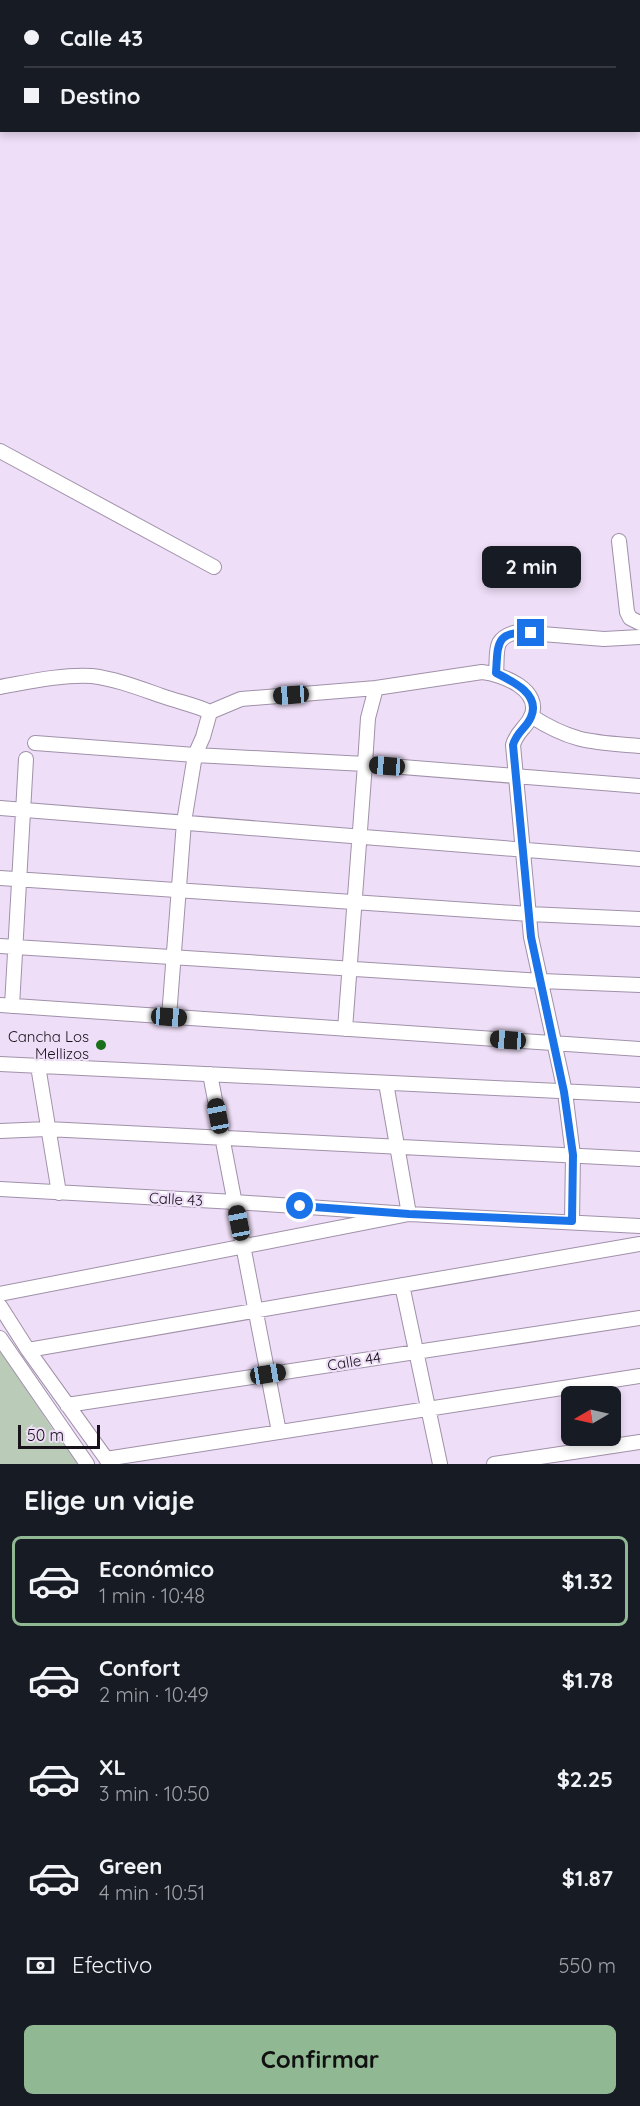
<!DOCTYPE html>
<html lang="es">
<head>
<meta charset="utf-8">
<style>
	body { margin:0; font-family:Quicksand,sans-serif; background:#20242c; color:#f1f3f6; height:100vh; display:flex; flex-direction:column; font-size:22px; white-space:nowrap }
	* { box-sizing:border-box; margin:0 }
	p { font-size:20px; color:#9ea1a6 }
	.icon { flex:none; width:33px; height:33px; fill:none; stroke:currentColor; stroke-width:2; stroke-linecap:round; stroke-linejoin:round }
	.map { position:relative; height:1464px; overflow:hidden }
	.sheet { display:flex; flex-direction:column; background:#171b24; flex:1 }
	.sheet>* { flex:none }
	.banner { position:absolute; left:0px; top:0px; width:640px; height:132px; box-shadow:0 3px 9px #0003; display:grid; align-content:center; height:132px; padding:0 24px; background:#171b24 }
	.needle { width:39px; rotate:261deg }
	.fabs { position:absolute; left:561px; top:1386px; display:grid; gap:12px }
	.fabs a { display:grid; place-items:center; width:60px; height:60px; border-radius:9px; background:#171b24; box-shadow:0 3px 9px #0003; font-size:30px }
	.scale { position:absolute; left:18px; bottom:15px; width:82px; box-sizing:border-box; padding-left:6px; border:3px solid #18121b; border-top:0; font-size:16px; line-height:21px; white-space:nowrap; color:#18121b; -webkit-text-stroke:4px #eedef7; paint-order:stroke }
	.end { position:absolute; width:27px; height:27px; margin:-14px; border:8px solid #1a73e8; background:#fff; box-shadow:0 0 0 3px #fff }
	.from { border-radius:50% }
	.bubble { position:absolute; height:42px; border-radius:9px; background:#171b24; box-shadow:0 3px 9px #0003; font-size:20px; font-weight:700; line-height:42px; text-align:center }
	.car { position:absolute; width:18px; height:36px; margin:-18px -9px; border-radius:8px; box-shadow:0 0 4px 2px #0007; background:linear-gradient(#222 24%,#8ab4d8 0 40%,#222 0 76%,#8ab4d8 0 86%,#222 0) }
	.banner b { display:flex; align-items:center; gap:21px; height:57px; font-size:22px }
	.banner b+b { border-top:2px solid #363941 }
	.banner i { width:15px; height:15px; background:#f1f3f6 }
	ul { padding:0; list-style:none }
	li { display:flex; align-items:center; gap:18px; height:90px; margin:0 12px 9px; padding:0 12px; border:3px solid transparent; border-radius:9px }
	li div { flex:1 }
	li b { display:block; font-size:22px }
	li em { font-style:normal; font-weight:700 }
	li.active { border-color:#90b893 }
	li>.icon { width:54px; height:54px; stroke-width:1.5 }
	h2 { padding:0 24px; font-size:27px; line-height:72px }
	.pay { display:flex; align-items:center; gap:15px; height:66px; padding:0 24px; font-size:22px }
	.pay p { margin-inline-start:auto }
	.button { display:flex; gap:12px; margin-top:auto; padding:12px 24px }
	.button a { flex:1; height:69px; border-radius:9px; background:#90b893; color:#111; font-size:24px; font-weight:700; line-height:69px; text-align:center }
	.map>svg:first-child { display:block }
	.green { fill:#bacbb8 }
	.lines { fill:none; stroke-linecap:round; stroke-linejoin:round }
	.minor-casing { stroke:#a091a9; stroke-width:16 }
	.minor { stroke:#fff; stroke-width:14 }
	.route { stroke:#1a73e8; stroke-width:8 }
	.poi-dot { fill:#1a701a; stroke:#eedef7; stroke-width:2 }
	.labels { text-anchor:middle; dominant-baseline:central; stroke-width:4.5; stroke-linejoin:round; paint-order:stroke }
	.poi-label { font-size:15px; fill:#18121b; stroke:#eedef7; text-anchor:end }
	.street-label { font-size:15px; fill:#18121b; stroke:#eedef7 }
</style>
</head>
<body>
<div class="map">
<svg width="640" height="1464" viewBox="0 0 640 1464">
	<rect width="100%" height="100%" fill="#eedef7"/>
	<!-- green -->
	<path class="green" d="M0,1350L58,1437L79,1464H0Z"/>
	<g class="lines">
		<defs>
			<path id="minor" d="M0,451L214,567
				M619,541L627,612L630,618L640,623
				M496,673C498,651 492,638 517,632L604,639L640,637
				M0,687C28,682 63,674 92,676C116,679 139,688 162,696C179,702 195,705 210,712L241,699L376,688L482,672C502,674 543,690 531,717C525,729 517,731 513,745L531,937L565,1092L573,1155L572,1221
				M531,716C573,743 593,742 640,746
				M35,743L195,755L365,764L640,786
				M0,808L640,859
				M0,878L529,914L640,919
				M0,946L541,981L640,985
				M0,1005L640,1049
				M12,1006L26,759
				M169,1017L184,822L195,755L203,737L210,712
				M345,1029L365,764L368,718L376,688
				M0,1064L640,1095
				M38,1066L59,1193
				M210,1074L279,1432
				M0,1131L47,1129L640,1159
				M0,1189L235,1202L409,1214L640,1226
				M402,1285L440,1464
				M0,1294L409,1214L386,1083
				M0,1306L28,1350L110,1464
				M0,1338L87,1464
				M28,1350L640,1244
				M67,1405L640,1318
				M106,1459L640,1376
				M494,1464L640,1442"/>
		</defs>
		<!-- minor casing -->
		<use href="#minor" class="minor-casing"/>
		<!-- minor -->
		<use href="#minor" class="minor"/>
	</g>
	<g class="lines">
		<!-- route -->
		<path class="route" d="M300,1206L409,1214L572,1221L573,1155L564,1092L531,937L513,745C517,731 526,729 531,717C541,694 512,681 496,673C498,644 495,630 531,633"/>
	</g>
	<!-- markers -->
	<circle class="poi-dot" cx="101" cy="1045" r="6"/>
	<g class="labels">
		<!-- poi labels -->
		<g class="poi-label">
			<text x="89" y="1036">Cancha Los<tspan x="89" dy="17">Mellizos</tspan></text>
		</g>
		<!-- street labels -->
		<g class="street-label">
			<text transform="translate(176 1199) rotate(3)">Calle 43</text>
			<text transform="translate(354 1361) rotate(-9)">Calle 44</text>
		</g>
	</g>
</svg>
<div class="fabs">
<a><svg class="needle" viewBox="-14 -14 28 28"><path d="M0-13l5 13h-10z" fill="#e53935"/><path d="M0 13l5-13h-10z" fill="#9ea1a6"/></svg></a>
</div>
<div class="scale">50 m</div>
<i class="end from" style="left:300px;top:1206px"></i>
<i class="end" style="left:531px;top:633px"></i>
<div class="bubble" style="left:482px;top:546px;width:99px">2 min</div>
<i class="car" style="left:291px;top:695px;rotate:266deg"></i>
<i class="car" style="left:387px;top:766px;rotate:274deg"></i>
<i class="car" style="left:169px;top:1017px;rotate:94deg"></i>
<i class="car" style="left:508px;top:1040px;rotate:274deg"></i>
<i class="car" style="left:218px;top:1116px;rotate:349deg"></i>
<i class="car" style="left:239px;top:1223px;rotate:349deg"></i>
<i class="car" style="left:268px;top:1374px;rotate:81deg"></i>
<div class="banner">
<b><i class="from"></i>Calle 43</b>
<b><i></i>Destino</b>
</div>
</div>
<section class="sheet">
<h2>Elige un viaje</h2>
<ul>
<li class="active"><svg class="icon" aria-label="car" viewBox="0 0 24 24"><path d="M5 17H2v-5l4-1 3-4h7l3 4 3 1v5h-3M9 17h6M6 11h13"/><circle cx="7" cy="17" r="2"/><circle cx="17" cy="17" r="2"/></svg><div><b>Económico</b><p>1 min · 10:48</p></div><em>$1.32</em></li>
<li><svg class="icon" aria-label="car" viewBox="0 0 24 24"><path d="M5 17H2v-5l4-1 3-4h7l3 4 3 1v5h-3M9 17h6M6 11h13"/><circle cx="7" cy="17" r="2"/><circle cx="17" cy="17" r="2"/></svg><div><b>Confort</b><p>2 min · 10:49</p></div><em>$1.78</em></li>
<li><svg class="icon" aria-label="car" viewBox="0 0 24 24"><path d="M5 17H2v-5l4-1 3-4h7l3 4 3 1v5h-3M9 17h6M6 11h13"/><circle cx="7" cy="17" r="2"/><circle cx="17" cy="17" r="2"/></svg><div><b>XL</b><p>3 min · 10:50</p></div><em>$2.25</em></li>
<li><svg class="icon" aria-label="car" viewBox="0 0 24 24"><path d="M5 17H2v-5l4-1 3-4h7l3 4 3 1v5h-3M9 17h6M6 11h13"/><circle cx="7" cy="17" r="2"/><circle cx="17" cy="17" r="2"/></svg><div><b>Green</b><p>4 min · 10:51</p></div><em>$1.87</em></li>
</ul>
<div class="pay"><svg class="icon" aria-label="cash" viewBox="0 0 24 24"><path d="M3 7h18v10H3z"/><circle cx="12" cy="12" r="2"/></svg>Efectivo<p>550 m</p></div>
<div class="button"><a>Confirmar</a></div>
</section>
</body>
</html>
